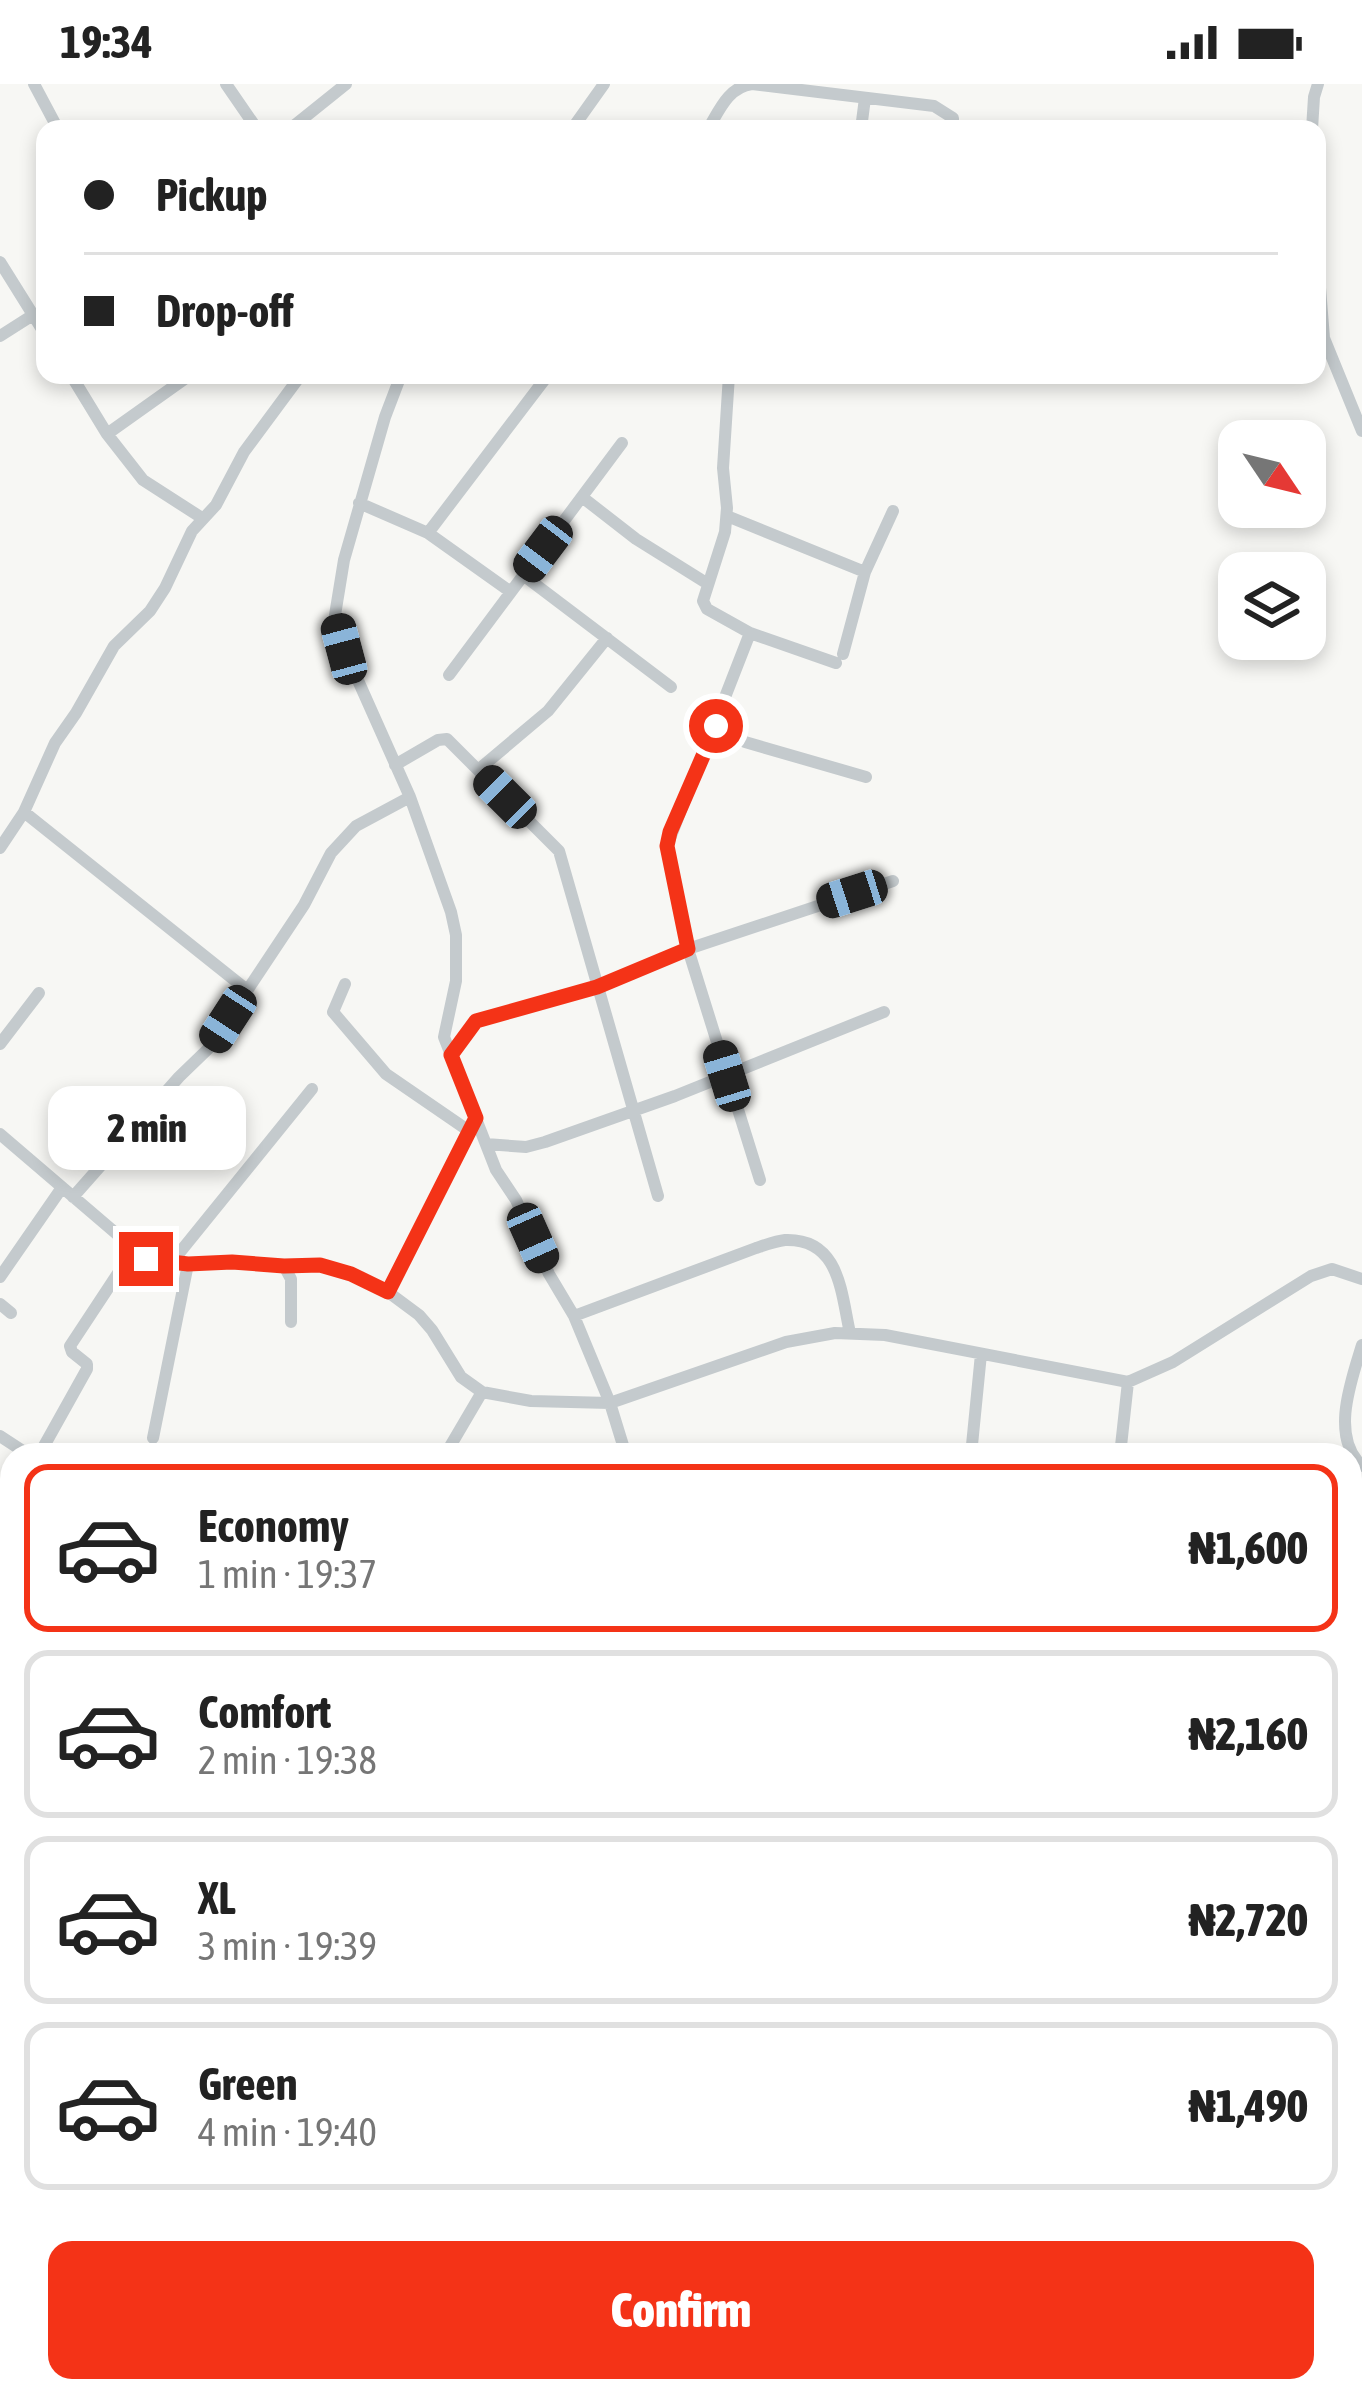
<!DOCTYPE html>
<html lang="en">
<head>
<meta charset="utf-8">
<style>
	body { margin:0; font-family:"Asap Condensed",sans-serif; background:#f6f6f6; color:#222; height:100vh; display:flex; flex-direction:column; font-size:45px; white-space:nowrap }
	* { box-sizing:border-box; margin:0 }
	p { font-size:39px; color:#767676 }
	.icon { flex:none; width:66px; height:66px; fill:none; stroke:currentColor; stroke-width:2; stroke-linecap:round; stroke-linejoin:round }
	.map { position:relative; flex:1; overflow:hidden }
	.drawer { position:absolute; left:0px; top:1359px; width:1362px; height:960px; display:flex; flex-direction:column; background:#fff; border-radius:36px 36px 0 0; box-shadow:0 6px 18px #0003 }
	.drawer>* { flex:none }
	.hud { position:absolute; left:36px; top:36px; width:1290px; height:264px; border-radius:24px; box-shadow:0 6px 18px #0003; display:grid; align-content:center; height:264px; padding:0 48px; background:#fff }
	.needle { width:78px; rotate:125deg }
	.controls { position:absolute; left:1218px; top:336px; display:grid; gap:24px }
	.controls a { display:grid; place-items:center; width:108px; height:108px; border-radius:24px; background:#fff; box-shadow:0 6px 18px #0003; font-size:60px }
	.end { position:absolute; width:54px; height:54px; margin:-27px; border:15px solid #f43317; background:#fff; box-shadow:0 0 0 6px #fff }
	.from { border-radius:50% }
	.bubble { position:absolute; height:84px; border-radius:24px; background:#fff; box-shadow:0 6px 18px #0003; font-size:39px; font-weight:800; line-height:84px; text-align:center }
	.car { position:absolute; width:36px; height:72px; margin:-36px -18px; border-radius:15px; box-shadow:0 0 9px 3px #0007; background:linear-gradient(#222 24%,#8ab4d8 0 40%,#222 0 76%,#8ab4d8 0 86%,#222 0) }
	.hud b { display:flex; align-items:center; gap:42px; height:114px; font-size:45px }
	.hud b+b { border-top:3px solid #e0e0e0 }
	.hud i { width:30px; height:30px; background:#222 }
	ul { padding:21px 0 0; list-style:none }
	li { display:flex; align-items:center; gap:36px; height:168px; margin:0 24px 18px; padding:0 24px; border:6px solid #e0e0e0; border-radius:24px }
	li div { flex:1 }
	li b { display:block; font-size:45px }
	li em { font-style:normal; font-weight:800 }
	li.selected { border-color:#f43317 }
	li>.icon { width:108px; height:108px; stroke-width:1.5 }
	.button { display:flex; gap:24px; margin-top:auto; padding:24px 48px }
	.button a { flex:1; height:138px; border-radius:24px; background:#f43317; color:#fff; font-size:48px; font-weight:800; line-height:138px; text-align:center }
	.status { display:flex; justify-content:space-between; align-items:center; height:84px; padding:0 60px; background:#fff; direction:ltr }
	.status svg { height:33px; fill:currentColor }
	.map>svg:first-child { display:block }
	.green { fill:#d9e0d4 }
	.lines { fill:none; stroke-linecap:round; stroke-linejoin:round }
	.minor { stroke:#c4cacd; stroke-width:12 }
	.route { stroke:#f43317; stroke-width:15 }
</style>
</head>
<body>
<div class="status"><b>19:34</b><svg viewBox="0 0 49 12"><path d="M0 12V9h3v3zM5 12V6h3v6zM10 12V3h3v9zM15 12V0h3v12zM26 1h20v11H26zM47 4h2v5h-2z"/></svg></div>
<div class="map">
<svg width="1362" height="2319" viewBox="0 0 1362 2319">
	<rect width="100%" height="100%" fill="#f7f7f4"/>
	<!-- green -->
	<path class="green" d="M1362,1824V2025L1350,1999V1828Z
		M1362,2167V2319H1009L1005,2307H1350V2172Z"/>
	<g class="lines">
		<!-- minor -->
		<path class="minor" d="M34,0L58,45
			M226,0L257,45
			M290,45L346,0
			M572,45L604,0
			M708,45C719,27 728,3 752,0L934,22L953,34V45
			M861,45L865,14
			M1312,45L1314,13L1318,0
			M1317,166L1324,254L1362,347
			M0,178L45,250
			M0,252L33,231
			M71,291L107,350L143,396L202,434
			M401,291L385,333L344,476L335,531L344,565L410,713L451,828L456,851V897L444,953L496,1086L516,1116L549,1190L574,1232L610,1319L626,1371
			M729,291L723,384L727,424L725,448L703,517L707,525L750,549L667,762L688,865L760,1096
			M107,350L190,291
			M582,413L636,455L708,500
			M359,419L428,449L511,508
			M727,432L865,488
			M428,449L548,291
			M523,491L671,603
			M750,549L836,579
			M843,570L865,488L893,427
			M449,591L622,359
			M715,642L745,658L866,693
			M395,681L438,656L447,655L559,767L658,1112
			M478,686L548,627L607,554
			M24,728L247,906
			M0,764L24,728L55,659L76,629L114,562L150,527L165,504L192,447L216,421L244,368L301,291
			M345,900L333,928L386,990L469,1047
			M0,960L39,909
			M451,971L476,937L597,903L688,865L893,797
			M0,1050L146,1175L188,1180L232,1178L284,1182L320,1181L351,1190L388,1208L419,1231L432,1246L461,1293L482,1308L531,1317L610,1319L786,1258L835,1249L885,1251L1128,1298L1173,1278L1311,1192L1332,1185L1362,1195
			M486,1060L526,1063L545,1058L675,1012L884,928
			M73,1113L179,993L209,964L304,821L331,769L356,742L410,713
			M172,1178L312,1005
			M284,1182L291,1195V1238
			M0,1193L61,1105
			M388,1208L471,1043
			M0,1220L11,1229
			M574,1232L756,1164C765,1161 776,1157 785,1156C840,1154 841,1209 850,1249
			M1362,1261C1351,1297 1330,1353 1362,1382
			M0,1352L29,1371
			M153,1354L188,1180
			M39,1371L87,1285V1280L72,1268L70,1262L134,1165
			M445,1371L482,1308
			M971,1371L981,1270
			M1120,1371L1128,1298
			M0,1673L12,1678
			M0,1950L12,1952
			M0,2071L12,2044
			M0,2158L12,2160
			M0,2252L12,2253
			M395,2307L428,2319
			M643,2307L660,2319
			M6,2319L12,2273
			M109,2319L111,2307
			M726,2319L736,2307
			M921,2319L930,2307"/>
	</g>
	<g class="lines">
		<!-- route -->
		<path class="route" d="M146,1175L188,1180L232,1178L284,1182L320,1181L351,1190L388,1208L476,1034L451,971L476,937L597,903L688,865L667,762L670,748L716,642"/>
	</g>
</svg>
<div class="controls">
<a><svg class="needle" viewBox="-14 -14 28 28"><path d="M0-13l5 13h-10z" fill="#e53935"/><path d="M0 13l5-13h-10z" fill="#767676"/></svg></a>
<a><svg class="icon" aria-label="layers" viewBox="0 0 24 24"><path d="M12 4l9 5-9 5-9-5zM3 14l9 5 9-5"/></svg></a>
</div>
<i class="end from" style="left:716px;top:642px"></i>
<i class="end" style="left:146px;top:1175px"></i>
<div class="bubble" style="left:48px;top:1002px;width:198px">2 min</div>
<i class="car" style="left:543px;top:465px;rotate:217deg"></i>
<i class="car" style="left:344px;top:565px;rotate:345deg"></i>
<i class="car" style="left:505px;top:713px;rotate:315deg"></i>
<i class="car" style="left:852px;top:810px;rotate:252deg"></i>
<i class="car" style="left:228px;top:935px;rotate:213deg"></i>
<i class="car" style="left:727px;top:992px;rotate:343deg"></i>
<i class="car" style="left:533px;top:1154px;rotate:156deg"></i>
<div class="hud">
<b><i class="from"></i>Pickup</b>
<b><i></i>Drop-off</b>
</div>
<section class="drawer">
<ul>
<li class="selected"><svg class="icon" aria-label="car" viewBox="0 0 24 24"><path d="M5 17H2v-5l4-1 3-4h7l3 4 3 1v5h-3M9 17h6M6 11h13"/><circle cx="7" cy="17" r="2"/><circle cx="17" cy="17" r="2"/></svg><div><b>Economy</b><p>1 min · 19:37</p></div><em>₦1,600</em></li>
<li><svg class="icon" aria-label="car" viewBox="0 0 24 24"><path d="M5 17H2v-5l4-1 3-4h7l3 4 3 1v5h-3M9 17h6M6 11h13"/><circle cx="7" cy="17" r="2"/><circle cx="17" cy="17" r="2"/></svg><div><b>Comfort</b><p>2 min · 19:38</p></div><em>₦2,160</em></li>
<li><svg class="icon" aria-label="car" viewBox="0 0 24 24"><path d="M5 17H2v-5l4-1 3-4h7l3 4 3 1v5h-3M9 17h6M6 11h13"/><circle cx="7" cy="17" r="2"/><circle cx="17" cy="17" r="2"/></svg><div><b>XL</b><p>3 min · 19:39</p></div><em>₦2,720</em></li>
<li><svg class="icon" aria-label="car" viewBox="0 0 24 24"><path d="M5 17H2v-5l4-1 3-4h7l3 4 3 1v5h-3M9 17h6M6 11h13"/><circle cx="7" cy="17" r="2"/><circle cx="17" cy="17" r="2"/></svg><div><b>Green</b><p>4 min · 19:40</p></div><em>₦1,490</em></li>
</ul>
<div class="button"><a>Confirm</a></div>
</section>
</div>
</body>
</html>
